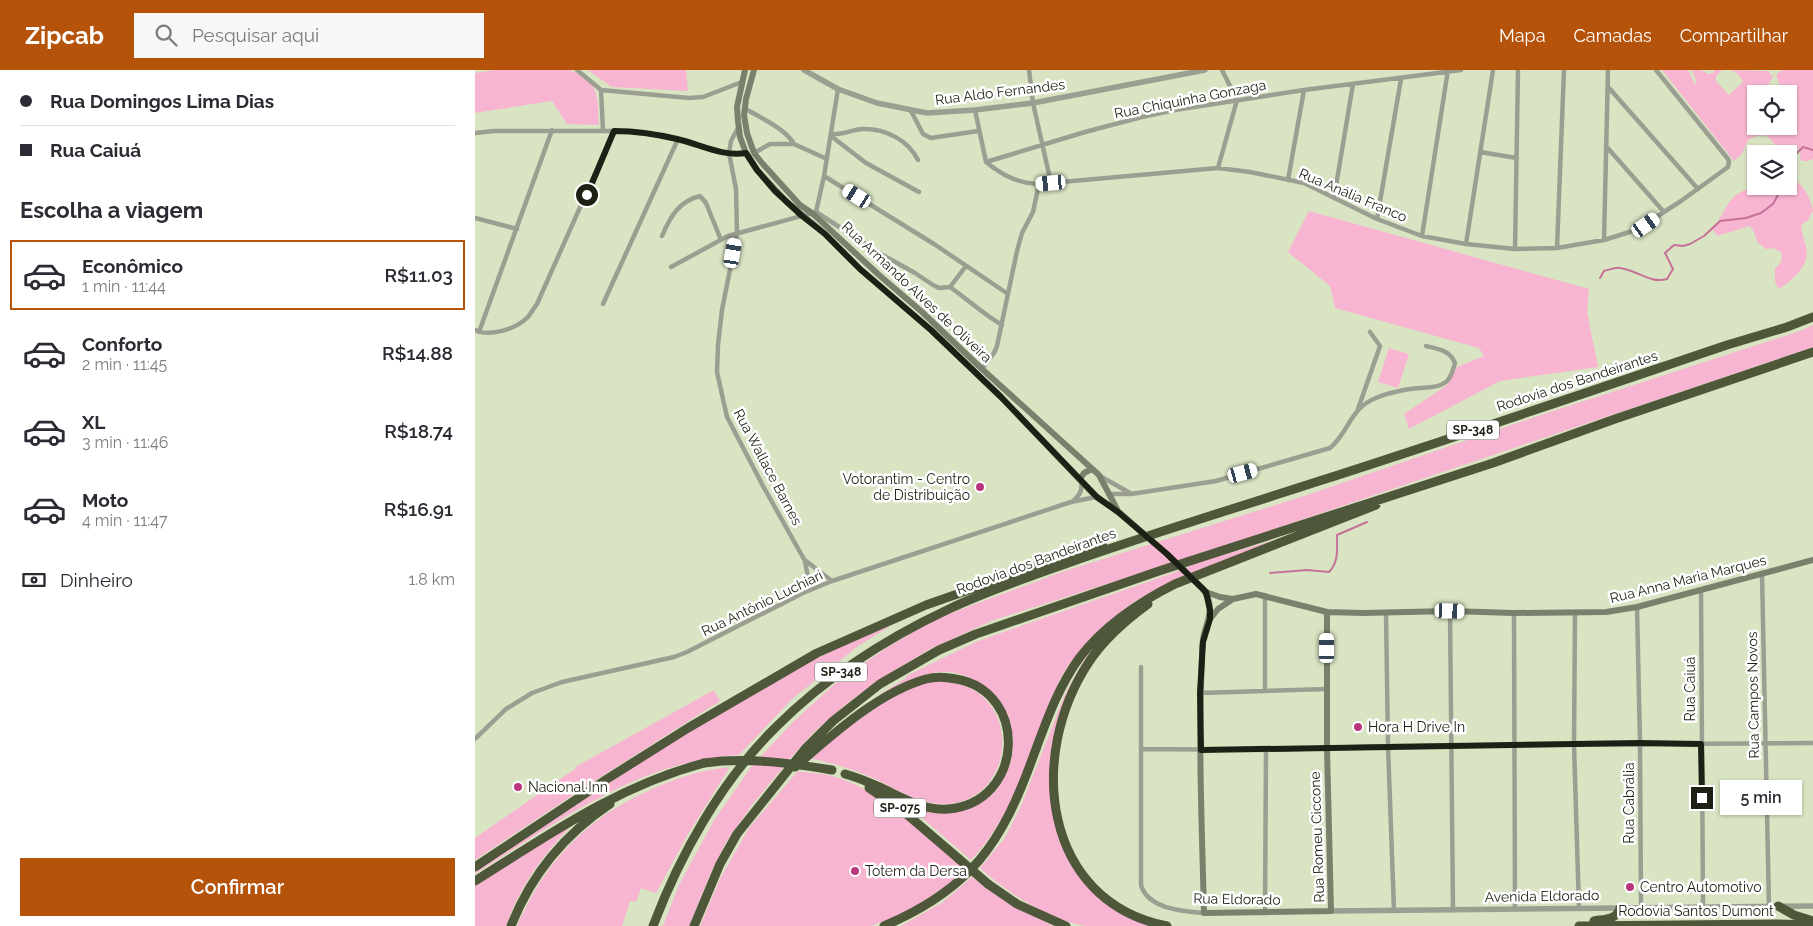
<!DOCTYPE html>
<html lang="pt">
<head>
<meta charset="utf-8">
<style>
	body { margin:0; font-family:Raleway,sans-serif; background:#f7f7f7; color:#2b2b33; height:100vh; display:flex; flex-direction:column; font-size:19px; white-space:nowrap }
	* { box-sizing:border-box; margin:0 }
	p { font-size:16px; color:#7c7c81 }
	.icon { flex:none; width:28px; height:28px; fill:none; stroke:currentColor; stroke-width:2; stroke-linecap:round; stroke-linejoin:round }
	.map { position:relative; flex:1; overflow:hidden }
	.details { display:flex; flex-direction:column; background:#fff; width:475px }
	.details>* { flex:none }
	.hud { display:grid; align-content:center; height:110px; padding:0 20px; background:#fff }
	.buttons { position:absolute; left:1272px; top:15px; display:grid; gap:10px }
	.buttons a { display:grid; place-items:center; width:50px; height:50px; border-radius:0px; background:#fff; box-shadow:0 1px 4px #0004; font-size:25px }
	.end { position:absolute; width:22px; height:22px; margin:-11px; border:6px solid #1d2115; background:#fff; box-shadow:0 0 0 2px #fff }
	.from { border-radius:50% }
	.bubble { position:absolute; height:35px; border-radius:0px; background:#fff; box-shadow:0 1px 4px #0004; font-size:16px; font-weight:600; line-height:35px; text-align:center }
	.car { position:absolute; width:15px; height:30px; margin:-15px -8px; border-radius:6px; box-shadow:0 0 4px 1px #0007; background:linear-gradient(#fff 24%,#345 0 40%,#fff 0 76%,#345 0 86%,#fff 0) }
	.hud b { display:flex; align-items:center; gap:18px; height:48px; font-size:19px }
	.hud b+b { border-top:1px solid #e1e1e2 }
	.hud i { width:12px; height:12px; background:#2b2b33 }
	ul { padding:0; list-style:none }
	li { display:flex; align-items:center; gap:15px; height:70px; margin:0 10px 8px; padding:0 10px; border:2px solid transparent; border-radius:0px }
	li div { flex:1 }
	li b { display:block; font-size:19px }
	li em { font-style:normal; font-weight:600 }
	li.active { border-color:#b45309 }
	li>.icon { width:45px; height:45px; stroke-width:1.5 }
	h2 { padding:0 20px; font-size:22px; line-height:60px }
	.pay { display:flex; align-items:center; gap:12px; height:55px; padding:0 20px; font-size:19px }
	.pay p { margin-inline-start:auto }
	.primary-button { display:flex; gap:10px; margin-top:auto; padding:10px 20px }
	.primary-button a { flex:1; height:58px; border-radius:0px; background:#b45309; color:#fff; font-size:20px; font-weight:600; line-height:58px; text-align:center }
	header { display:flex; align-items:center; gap:30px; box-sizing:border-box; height:70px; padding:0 25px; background:#b45309; color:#fff }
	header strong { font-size:24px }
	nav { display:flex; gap:28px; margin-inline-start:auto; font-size:18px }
	.search { width:350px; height:45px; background:#f7f7f7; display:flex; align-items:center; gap:12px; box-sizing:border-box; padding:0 18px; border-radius:0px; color:#7c7c81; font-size:19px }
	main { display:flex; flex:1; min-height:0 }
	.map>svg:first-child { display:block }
	.green { fill:#f8b5d1 }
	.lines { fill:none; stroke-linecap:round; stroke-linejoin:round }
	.stream { stroke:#c67198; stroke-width:2 }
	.minor { stroke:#9a9f91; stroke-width:4.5 }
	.tertiary { stroke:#9a9f91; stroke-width:5.5 }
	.secondary { stroke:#79806c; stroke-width:6 }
	.motorway { stroke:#4e573a; stroke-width:9 }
	.secondary-bridge { stroke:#79806c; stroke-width:6 }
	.motorway-bridge { stroke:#4e573a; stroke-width:9 }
	.route { stroke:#1d2115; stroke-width:6 }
	.poi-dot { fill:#b9357c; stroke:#fff; stroke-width:2 }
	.labels { text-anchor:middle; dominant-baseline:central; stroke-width:5; stroke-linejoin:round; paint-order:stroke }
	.shield { fill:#fff; stroke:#61645b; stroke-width:1 }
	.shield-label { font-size:12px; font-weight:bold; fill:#1d2115 }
	.street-label { font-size:14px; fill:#1d2115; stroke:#fff }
	.poi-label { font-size:14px; fill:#1d2115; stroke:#fff; text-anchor:start }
</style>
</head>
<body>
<header>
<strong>Zipcab</strong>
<div class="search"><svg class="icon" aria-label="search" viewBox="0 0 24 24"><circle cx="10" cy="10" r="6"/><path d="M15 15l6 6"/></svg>Pesquisar aqui</div>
<nav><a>Mapa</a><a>Camadas</a><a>Compartilhar</a></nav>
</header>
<main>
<section class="details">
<div class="hud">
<b><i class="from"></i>Rua Domingos Lima Dias</b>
<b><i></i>Rua Caiuá</b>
</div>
<h2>Escolha a viagem</h2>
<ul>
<li class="active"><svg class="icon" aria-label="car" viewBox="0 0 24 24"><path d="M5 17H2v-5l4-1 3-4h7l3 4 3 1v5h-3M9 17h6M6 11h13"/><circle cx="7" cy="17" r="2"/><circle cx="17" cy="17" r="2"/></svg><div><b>Econômico</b><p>1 min · 11:44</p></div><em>R$11.03</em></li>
<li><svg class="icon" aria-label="car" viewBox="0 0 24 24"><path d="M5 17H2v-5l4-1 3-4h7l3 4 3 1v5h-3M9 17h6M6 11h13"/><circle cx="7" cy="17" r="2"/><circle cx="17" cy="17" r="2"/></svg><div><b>Conforto</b><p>2 min · 11:45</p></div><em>R$14.88</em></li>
<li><svg class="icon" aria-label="car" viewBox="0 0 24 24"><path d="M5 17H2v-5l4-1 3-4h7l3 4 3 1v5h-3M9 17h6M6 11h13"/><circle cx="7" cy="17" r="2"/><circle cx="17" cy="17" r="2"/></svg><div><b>XL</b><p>3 min · 11:46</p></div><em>R$18.74</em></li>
<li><svg class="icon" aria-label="car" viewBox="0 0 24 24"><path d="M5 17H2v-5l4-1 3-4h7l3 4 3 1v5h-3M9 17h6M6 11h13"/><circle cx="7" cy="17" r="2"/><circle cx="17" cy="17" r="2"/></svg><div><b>Moto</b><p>4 min · 11:47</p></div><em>R$16.91</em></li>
</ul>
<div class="pay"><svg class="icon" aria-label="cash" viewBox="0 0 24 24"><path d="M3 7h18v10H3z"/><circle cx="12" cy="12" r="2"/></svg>Dinheiro<p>1.8 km</p></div>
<div class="primary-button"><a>Confirmar</a></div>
</section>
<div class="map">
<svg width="1338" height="856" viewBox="0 0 1338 856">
	<rect width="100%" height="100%" fill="#d9e4c3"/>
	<!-- green -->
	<path class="green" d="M20,0H95C126,14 122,25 124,55L92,54L77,31L0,43V3Z
		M113,0H211L213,21L137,17Z
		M1187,0H1213L1220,15L1221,10L1217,0H1226L1233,4L1238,3L1240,0H1247L1241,6V11L1254,25L1268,12L1264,5L1256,0L1293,1L1298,7L1294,13L1295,21L1299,24H1281V56H1314V32H1321C1315,22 1300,16 1302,4L1307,0H1338V89C1333,91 1329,93 1325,89L1326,77L1314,85L1306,84C1297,70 1292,59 1274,69L1266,85L1259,91Z
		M1314,108C1328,111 1336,129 1338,141L1333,150L1326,155C1327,165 1331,174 1332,183C1332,197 1315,213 1303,219L1300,211V199L1306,192L1307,183L1299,178L1291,179L1282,172L1279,162L1275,156L1242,166L1237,158C1248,148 1250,134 1261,125C1268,120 1274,120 1281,113V116H1290L1293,118L1297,116H1314Z
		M834,141L1114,219L1112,242L1123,297L1025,311L934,359L929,344L972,315L982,297L1009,286L1004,278L860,238L855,216L813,182Z
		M1338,255V277L725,484L516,551L455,579L408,607L371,634L337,664L319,684L277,735L250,774L237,800L214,856H188L204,815L238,752L276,697L318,652L363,611L413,577L442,560L471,545L587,502L829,426L1057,348L1325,261Z
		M914,278L934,284L923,318L903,312Z
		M803,469L674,523L657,533L643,544L615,569L594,594L585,609L538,728C526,750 514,771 496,790L431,734C451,744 471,747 493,739C549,720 554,637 501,611C492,606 482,602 472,602C448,601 426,614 405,626L404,625L431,608V606L503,571L698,503L715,496L717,494Z
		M420,553L383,576L317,629L264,685C165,690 81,753 0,804V802L21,787L208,665L308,606L354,582Z
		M625,570L587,642L579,749L589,780L596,795L616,820L640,839L655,847L679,856C658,856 635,856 613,856C576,852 532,822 505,798L530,768L547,734L590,624L609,590Z
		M460,611C552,610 545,734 468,734C440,734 418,716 393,706C375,698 355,693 335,688C371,660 415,620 460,611Z
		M239,620L245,631L110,717L0,790V768L100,699L102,696Z
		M255,697L213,764L181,823L166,818L161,832L155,831L147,856H42C70,793 108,751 171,722C198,709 225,700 255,697Z
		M323,701C334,703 346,703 357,706C405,719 455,766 490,800C461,825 432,845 395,856H225L245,809L274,758Z
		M95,757C66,788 45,816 31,856H0V815L82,763Z
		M497,807L527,829L578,856H426L468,832Z"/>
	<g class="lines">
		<!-- stream -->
		<path class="stream" d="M1314,107L1321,84L1328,77L1338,80
			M1125,208L1129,201C1134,200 1140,197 1145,198C1162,200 1175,214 1192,209L1198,199L1190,183L1199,175L1208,176L1215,174L1229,166L1245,151L1271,148L1286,143L1298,134L1308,116
			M795,503L832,500L854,502C864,492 862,478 862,465L892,452"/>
		<!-- minor -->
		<path class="minor" d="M102,0L126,20L128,61
			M554,0L558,33L576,113
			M1134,18L1223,119
			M126,20L214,28L228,27L267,12
			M269,38C284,47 311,59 319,74
			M500,40L511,92C528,106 543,113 564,114L743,98L775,102L829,113L902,149L947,166L991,174L1040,179L1082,178L1129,170L1161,160L1206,131L1253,97L1254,92L1253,89L1181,0
			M436,41L448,64L456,68L503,61
			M263,58L256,71L254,83L261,119L262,164L247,240L243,275L242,302L252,347L288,416L330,491L333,508L328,523
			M0,63L19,61H159L203,69L242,81L260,84L271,83
			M356,64C367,65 376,60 387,59C410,58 433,70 443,90
			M356,66L391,93L444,122
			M1131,76L1189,142
			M1005,82L1042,88
			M279,83L295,74H319L352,89
			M511,92L610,62L667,47L700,40L829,20L986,0
			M743,98L762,30L747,0
			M349,106L459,174L533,224
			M813,110L829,20
			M859,128L878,14
			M341,142L406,184L440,203L458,215L464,218L475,217C492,229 508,244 527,255
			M0,148L42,159
			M902,149L926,9
			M187,166C195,147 204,131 225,126L231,133L246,170
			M947,166L973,0
			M1129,170L1133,0
			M991,174L1018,0
			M1082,178L1089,0
			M1040,179L1043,0
			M196,197L253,166L341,142L349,106L363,19
			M475,217L491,196
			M128,234L203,69
			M0,260C16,267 41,259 53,247C56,243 59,238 62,234L139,61
			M4,262L77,60
			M507,299L519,283L522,276L542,181L547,163L558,142L564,114
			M883,339L905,276L895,262
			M625,406L655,423
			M634,424H656L741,411L855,378C874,362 875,338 901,328C912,323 924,321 935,319C946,317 964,319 972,311C977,306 978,299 980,293C975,280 963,279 951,276
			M597,432C604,426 608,421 606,411
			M331,491L357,511
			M1287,504L1294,837
			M1226,520L1228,837
			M1162,537L1165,673L1166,838
			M975,541L978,840
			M911,543L913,676L919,840
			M1039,543L1040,838
			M1100,543L1099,675L1104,838
			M666,597V815C673,839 707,841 729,843
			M790,621V525
			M725,623L852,619
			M0,669L31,639L57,623L87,612L199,587L212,582L328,523L357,511L596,432L621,427
			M666,679L791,680L913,676L1338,673
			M790,843L791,680"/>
		<!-- tertiary -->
		<path class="tertiary" d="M329,0L363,19L402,33L452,43L500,40L558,33L730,0
			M856,841L1338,836"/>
		<!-- secondary -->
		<path class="secondary" d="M270,0L262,37L263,51L265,67L271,83L282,100L311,131L350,164L385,199L456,260L526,327L621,427L645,443
			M279,0L271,29L269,45L272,63L279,83L287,93L325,135L337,143L404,205L447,242L507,299L624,405L643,441
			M605,409L609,403L617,399
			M727,518C740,534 734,547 729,564C727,572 727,579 727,587C723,672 727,758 729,843L856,841L852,679V542
			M731,522L745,527L758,529
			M735,549L743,539L758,529L781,524L852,542L888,543L975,541L1039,543L1131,542L1162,537L1338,490"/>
		<!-- motorway -->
		<path class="motorway" d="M673,534C651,550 629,569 614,592C552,685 567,831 692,856
			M320,697C357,665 404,622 451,609C462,606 471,607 481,609C555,622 549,733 473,739C447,741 425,726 402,716C391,711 381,707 370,704
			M394,718L428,741L484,789
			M0,797L132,709L213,658L342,583L451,535L608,480L628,476
			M0,811C75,764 141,717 229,693
			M513,814L542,834L591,856
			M1303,836L1319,845L1338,851
			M1119,851C1129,849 1142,850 1145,838
			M36,856C56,805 90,764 135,734
			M178,856C205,785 246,711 301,657C351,607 410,569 474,539C512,521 553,507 593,493C675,464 758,439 841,412C979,368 1116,321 1252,275L1312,257L1338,247
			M219,856L245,794L262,764L330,679L358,651L405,614L464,580L501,564L687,500L1018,393L1140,349L1338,282
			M409,856C496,819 527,773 558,687C571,652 583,617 605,587C630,555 664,532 700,514L901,435
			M1104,856L1301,854L1338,855"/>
		<!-- secondary-bridge -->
		<path class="secondary-bridge" d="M645,443L692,484L727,518"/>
		<!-- motorway-bridge -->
		<path class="motorway-bridge" d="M229,693C272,687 314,693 357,700
			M484,789L513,814"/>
	</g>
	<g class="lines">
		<!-- route -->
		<path class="route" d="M112,125L139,61C160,61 181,64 202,69C224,74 248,87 271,83L282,100L300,121L327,146L350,164L385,199L456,260L526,327L622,427L643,442L692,484L731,522L735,540V549L728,572L725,623L726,680L1165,673L1226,674L1227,728"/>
	</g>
	<!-- markers -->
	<g class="poi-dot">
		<circle cx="505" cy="417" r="5"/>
		<circle cx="883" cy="657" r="5"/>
		<circle cx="43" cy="717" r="5"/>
		<circle cx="380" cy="801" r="5"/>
		<circle cx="1155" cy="817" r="5"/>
	</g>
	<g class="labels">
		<!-- shield labels -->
		<g class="shield">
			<rect x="972" y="350.5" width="52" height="19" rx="4"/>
			<rect x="340" y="592.5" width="52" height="19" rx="4"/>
			<rect x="399" y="728.5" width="52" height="19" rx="4"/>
		</g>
		<g class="shield-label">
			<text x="998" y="360">SP-348</text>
			<text x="366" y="602">SP-348</text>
			<text x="425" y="738">SP-075</text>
		</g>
		<!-- street labels -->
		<g class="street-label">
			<text transform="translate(525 22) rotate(-7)">Rua Aldo Fernandes</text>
			<text transform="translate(715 29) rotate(-11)">Rua Chiquinha Gonzaga</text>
			<text transform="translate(878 125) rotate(23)">Rua Anália Franco</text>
			<text transform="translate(442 222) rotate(43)">Rua Armando Alves de Oliveira</text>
			<text transform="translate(1102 311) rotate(-18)">Rodovia dos Bandeirantes</text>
			<text transform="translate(293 397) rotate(62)">Rua Wallace Barnes</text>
			<text transform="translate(561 491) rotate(-20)">Rodovia dos Bandeirantes</text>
			<text transform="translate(1213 509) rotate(-14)">Rua Anna Maria Marques</text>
			<text transform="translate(287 533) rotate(-26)">Rua Antônio Luchiari</text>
			<text transform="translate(1215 619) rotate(-90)">Rua Caiuá</text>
			<text transform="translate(1278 625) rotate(-91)">Rua Campos Novos</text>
			<text transform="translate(1154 733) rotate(-90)">Rua Cabrália</text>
			<text transform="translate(842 767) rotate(-92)">Rua Romeu Ciccone</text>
			<text transform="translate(1067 826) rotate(-1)">Avenida Eldorado</text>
			<text transform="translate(762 829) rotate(1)">Rua Eldorado</text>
			<text x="1221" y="841">Rodovia Santos Dumont</text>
		</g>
		<!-- poi labels -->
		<g class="poi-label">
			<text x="495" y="409" text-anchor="end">Votorantim - Centro<tspan x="495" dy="16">de Distribuição</tspan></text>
			<text x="893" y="657">Hora H Drive In</text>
			<text x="53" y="717">Nacional Inn</text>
			<text x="390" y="801">Totem da Dersa</text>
			<text x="1165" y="817">Centro Automotivo</text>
		</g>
	</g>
</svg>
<div class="buttons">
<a><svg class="icon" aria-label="locate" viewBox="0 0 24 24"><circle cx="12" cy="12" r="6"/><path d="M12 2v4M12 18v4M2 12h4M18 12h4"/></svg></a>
<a><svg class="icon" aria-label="layers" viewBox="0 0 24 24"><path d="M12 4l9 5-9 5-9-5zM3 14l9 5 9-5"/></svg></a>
</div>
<i class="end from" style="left:112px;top:125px"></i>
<i class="end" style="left:1227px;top:728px"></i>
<div class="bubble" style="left:1245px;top:710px;width:82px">5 min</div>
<i class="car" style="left:576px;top:113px;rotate:265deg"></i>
<i class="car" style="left:382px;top:126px;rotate:302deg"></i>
<i class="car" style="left:1171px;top:155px;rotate:55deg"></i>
<i class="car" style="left:258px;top:183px;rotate:10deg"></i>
<i class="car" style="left:768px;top:403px;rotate:75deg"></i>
<i class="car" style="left:975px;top:541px;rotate:92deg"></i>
<i class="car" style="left:852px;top:578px;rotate:0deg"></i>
</div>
</main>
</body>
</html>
